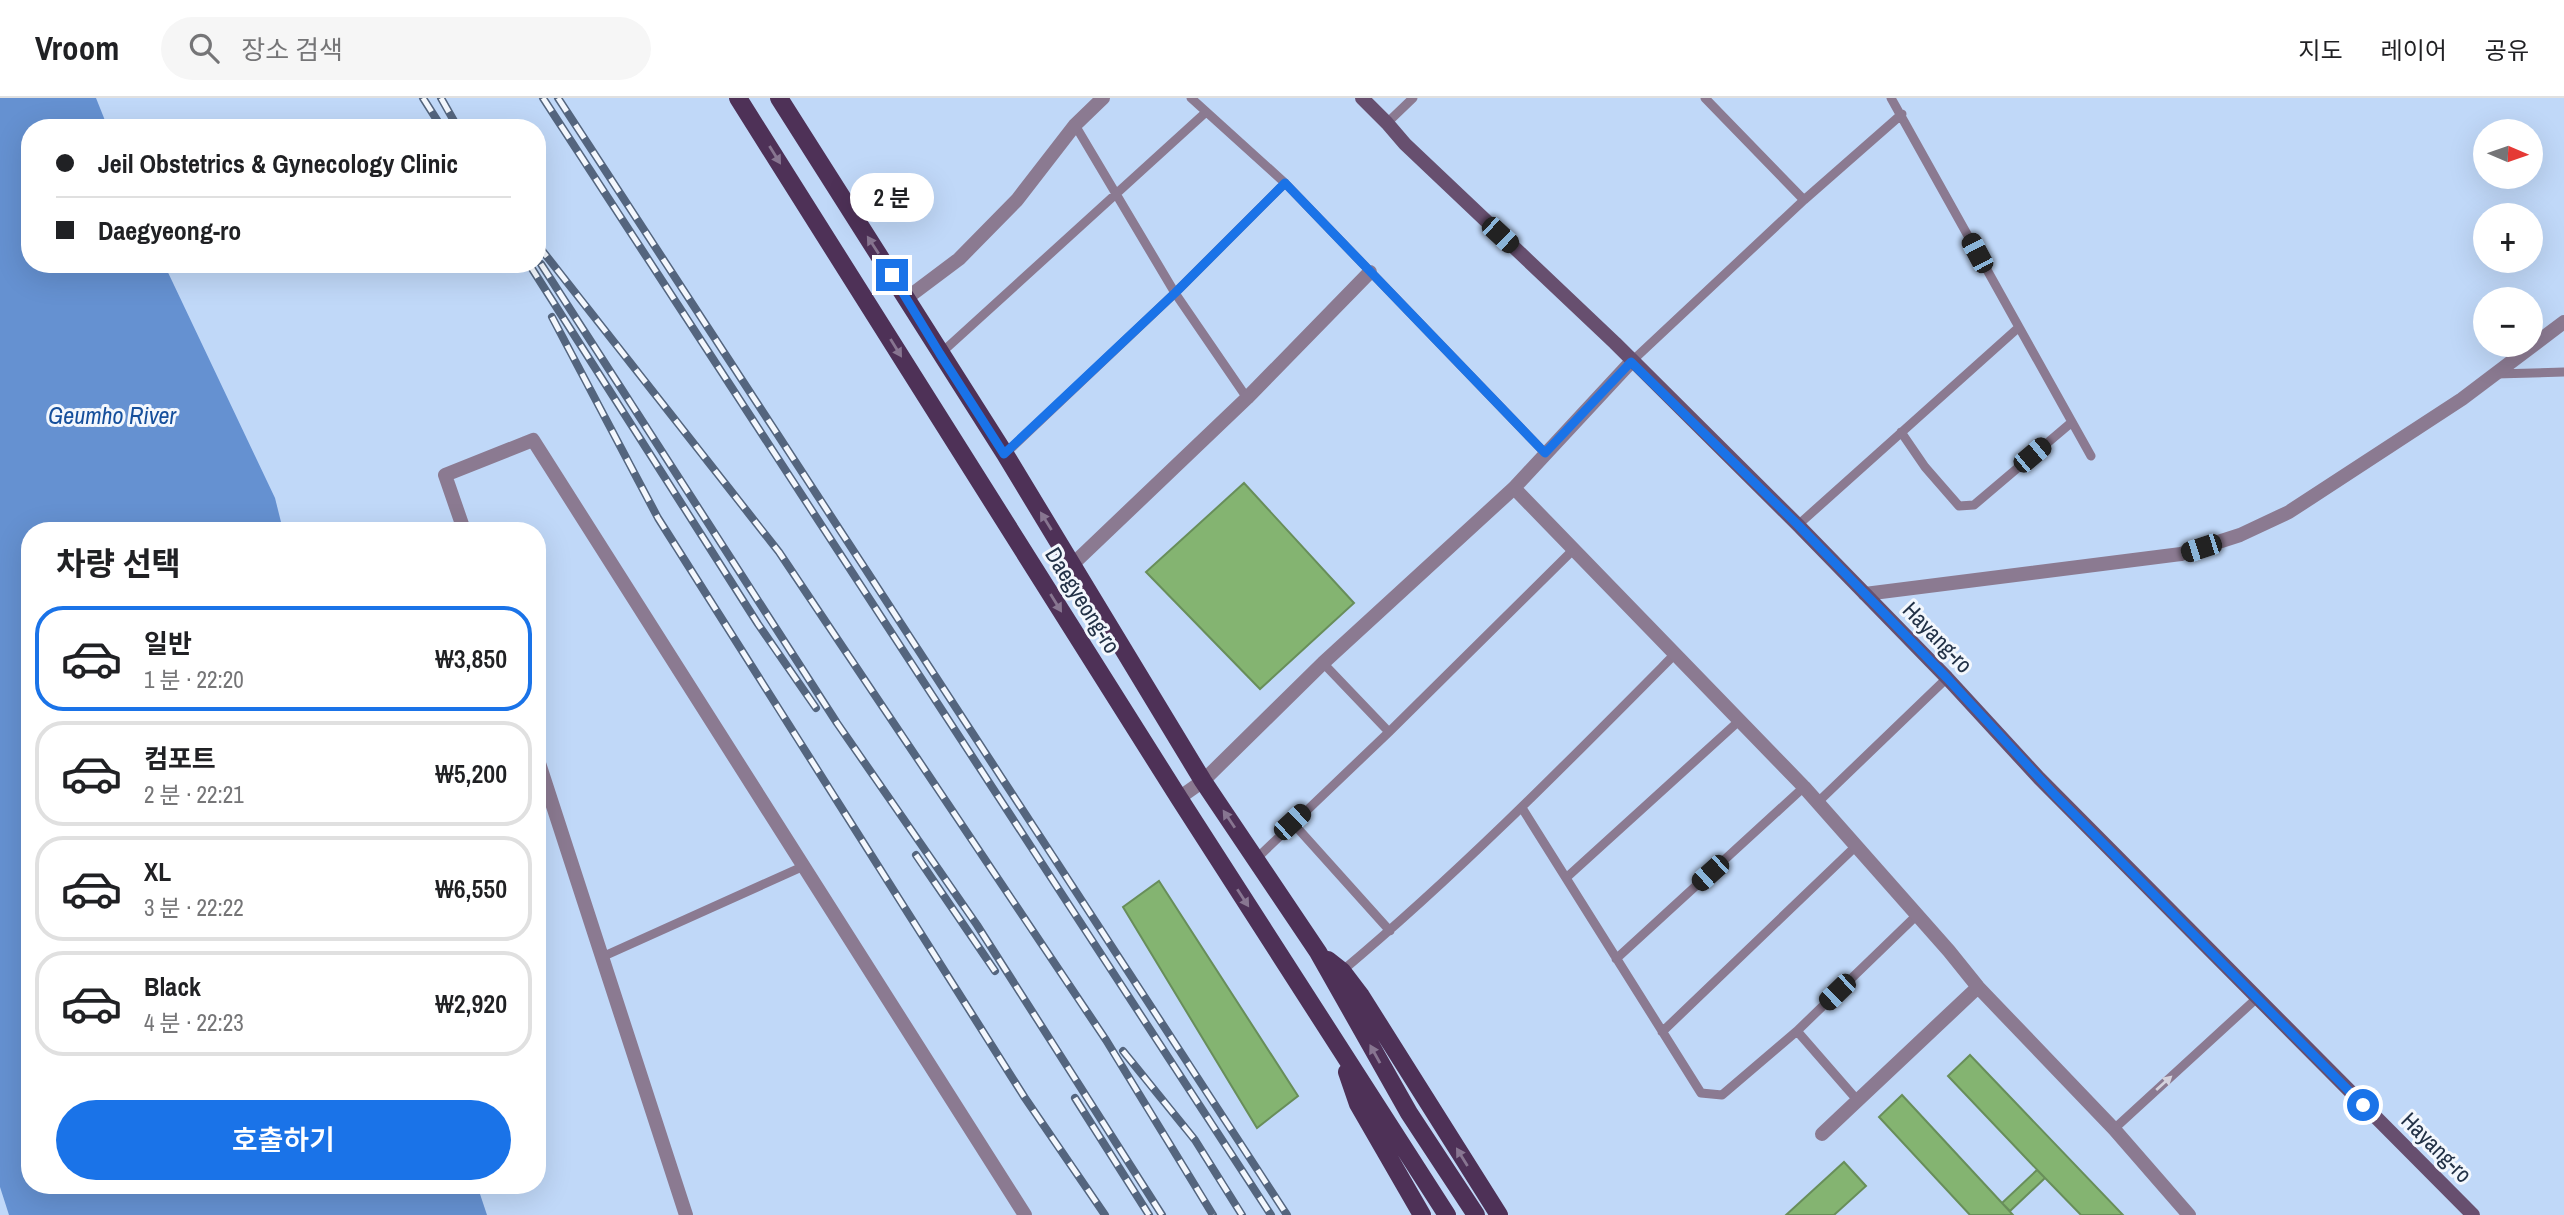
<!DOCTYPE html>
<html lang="ko">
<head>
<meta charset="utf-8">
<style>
	body { margin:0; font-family:"Archivo Narrow","Noto Sans KR",sans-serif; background:#f6f6f6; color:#202124; height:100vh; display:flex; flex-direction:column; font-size:26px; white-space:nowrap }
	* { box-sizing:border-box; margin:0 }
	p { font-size:23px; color:#757577 }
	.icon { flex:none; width:38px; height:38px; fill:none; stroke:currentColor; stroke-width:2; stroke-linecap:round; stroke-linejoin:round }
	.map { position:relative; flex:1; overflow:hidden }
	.drawer { position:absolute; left:21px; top:424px; width:525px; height:672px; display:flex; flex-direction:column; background:#fff; border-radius:28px; box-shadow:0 7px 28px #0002 }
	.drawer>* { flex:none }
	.hud { position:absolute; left:21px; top:21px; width:525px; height:154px; border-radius:28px; box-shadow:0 7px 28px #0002; display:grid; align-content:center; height:154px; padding:0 35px; background:#fff }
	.needle { width:46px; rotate:92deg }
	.fabs { position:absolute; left:2473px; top:21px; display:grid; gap:14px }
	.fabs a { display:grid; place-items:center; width:70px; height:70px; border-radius:50%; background:#fff; box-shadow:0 7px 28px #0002; font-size:35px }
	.end { position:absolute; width:32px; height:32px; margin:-16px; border:9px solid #1a73e8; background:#fff; box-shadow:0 0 0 4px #fff }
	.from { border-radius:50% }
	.bubble { position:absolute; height:49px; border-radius:24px; background:#fff; box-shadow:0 7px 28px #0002; font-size:23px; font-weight:600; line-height:49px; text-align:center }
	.car { position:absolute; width:21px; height:42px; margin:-21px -10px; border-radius:9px; box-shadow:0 0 5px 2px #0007; background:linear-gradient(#222 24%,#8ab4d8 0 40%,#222 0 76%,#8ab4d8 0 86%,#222 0) }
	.hud b { display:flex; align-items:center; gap:24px; height:66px; font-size:26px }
	.hud b+b { border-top:2px solid #e0e0e0 }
	.hud i { width:18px; height:18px; background:#202124 }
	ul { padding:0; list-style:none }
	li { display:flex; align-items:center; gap:21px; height:105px; margin:0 14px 10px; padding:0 21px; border:4px solid #e0e0e0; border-radius:28px }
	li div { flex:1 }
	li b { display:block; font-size:26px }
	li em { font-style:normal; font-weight:600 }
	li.current { border-color:#1a73e8 }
	li>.icon { width:63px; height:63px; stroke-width:1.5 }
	h2 { padding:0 35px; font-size:32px; line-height:84px }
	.action { display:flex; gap:14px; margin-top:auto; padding:14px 35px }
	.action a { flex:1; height:80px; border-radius:42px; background:#1a73e8; color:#fff; font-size:28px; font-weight:600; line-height:80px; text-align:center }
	header { display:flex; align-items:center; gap:42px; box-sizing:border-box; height:98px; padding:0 35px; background:#fff; border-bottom:2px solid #e0e0e0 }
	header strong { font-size:33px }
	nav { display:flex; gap:38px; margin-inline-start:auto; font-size:24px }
	.search { width:490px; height:63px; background:#f6f6f6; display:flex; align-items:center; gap:18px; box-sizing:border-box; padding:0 24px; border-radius:38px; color:#757577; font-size:26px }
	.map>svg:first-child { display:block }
	.water { fill:#6591d1 }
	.building { fill:#84b471; stroke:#688e5a; stroke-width:2 }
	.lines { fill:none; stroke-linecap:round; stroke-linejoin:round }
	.lane { stroke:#8b7a91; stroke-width:9 }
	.street { stroke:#8b7a91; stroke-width:14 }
	.secondary { stroke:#674f6f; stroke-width:14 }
	.primary { stroke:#4e3157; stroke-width:18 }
	.rail-casing { stroke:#54657e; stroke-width:8 }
	.rail { stroke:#f3f7fd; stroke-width:5; stroke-dasharray:16; stroke-linecap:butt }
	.oneway { fill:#887691 }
	.oneway2 { fill:#d4d2dd }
	.route { stroke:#1a73e8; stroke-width:9 }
	.labels { text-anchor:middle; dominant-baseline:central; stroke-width:6; stroke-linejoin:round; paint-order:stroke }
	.street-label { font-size:23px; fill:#233247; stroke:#f3f7fd }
	.water-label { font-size:24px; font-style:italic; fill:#154f9c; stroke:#f3f7fd }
</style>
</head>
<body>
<header>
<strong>Vroom</strong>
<div class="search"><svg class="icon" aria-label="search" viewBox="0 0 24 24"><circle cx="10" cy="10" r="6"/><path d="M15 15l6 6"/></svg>장소 검색</div>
<nav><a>지도</a><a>레이어</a><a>공유</a></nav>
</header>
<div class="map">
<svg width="2564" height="1117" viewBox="0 0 2564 1117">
	<rect width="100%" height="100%" fill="#c0d8f8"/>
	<!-- water -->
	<path class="water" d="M0,0H96L108,30H30V166H164L275,400L283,432H30V1087H477L487,1117H9L0,1089Z"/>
	<!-- building -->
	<path class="building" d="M1244,385L1354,505L1260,591L1146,474Z
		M1159,783L1298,998L1257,1030L1123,809Z
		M1970,957L2123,1117H2081L2045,1080L1948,978Z
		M1902,997L2002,1105L2013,1117H1970L1879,1019Z
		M1844,1064L1866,1088L1834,1117H1786Z
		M2037,1072L2045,1080L2010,1113L2002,1105Z"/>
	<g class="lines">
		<!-- lane -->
		<path class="lane" d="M1191,0L1285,85L1545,355
			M1705,0L1804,102
			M1891,0L2091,358
			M1387,25L1413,0
			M1075,27L1175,195L1247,300
			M940,256L1205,15
			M1631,264L1804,102L1902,16
			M2496,276L2564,274
			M1901,334L1925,369L1959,408L1974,407L2072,324
			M1005,356L1175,195L1285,85
			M1798,427L2018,230
			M1323,565L1389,634
			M1817,705L1947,580
			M1522,710L1701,995L1722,997L1797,933
			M1292,724L1390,833
			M1256,761L1389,634L1574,451
			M1566,780L1740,622
			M602,859L804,768
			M1616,861L1804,689
			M1342,873C1460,774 1568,664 1676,555
			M1662,934L1855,749
			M1858,1003L1797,933L1917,817
			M2114,1031L2257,900"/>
		<!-- street -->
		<path class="street" d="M907,200L959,161L1017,102L1075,27L1103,0
			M1514,390L1804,689L1949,853L1978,889L2114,1031L2189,1117
			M464,432L445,377L533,342L1025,1117
			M1073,466L1247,300L1370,174
			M1865,496L2181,456L2240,437L2289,414L2462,301L2564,224
			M537,659L686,1117
			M1179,700L1203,683L1323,565L1514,390L1631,264
			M1822,1036L1978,889"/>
		<!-- secondary -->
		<path class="secondary" d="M1362,0L1387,25L1405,46L1615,245L1798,427L1947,580L2039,680L2473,1117"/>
		<!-- primary -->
		<path class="primary" d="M738,0L1179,700L1447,1117
			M779,0L1005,356L1203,683L1318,854L1409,1015L1476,1117
			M1328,862L1342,873L1361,898L1499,1117
			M1347,974L1358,1006L1422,1117"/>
		<defs>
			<path id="rail" d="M423,0L442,30
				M441,0L458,30
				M543,0L1271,1117
				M558,0L1287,1117
				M537,146L779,454L1106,942L1213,1117
				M529,166L758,526L816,610
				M541,166L837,625L977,827L1162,1117
				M552,219L658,420L1025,1000L1105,1117
				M916,757L995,873
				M1123,953L1195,1042L1242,1117
				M1075,1000L1149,1117"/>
		</defs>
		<!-- rail casing -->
		<use href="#rail" class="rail-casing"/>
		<!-- rail -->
		<use href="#rail" class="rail"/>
	</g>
	<!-- one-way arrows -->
	<defs><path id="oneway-solid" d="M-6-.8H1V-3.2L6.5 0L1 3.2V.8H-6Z" transform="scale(1.75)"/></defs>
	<g class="oneway">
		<use href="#oneway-solid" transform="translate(775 57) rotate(58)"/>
		<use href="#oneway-solid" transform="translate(873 147) rotate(-123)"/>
		<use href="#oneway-solid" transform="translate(896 250) rotate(58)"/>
		<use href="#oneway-solid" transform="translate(1046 423) rotate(-122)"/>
		<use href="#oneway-solid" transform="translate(1056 505) rotate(58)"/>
		<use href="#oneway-solid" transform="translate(1229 721) rotate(-124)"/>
		<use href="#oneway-solid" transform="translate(1243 800) rotate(57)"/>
		<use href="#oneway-solid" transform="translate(1375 956) rotate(-119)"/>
		<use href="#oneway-solid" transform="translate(1462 1059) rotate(-122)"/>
	</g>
	<use class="oneway2" href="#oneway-solid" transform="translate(2164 985) rotate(-42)"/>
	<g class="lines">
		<!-- route -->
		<path class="route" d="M892,177L940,256L1004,356L1175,195L1285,85L1545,355L1631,264L1798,427L1947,580L2055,697L2363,1007"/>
	</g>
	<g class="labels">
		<!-- street labels -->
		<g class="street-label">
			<text transform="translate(1083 502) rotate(58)">Daegyeong-ro</text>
			<text transform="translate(1938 539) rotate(46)">Hayang-ro</text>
			<text transform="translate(2437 1049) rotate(45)">Hayang-ro</text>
		</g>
		<!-- water labels -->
		<g class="water-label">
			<text x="112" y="317">Geumho River</text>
		</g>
	</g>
</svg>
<div class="fabs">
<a><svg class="needle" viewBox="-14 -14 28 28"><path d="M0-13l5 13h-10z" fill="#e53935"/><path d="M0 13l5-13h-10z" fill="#757577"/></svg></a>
<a>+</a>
<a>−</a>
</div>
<i class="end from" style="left:2363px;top:1007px"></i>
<i class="end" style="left:892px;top:177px"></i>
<div class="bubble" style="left:850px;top:75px;width:84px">2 분</div>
<i class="car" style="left:1500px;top:137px;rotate:133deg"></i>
<i class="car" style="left:1977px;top:155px;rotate:332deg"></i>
<i class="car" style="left:2032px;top:357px;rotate:50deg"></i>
<i class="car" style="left:2201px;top:450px;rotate:252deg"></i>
<i class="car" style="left:1292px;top:724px;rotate:47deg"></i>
<i class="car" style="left:1710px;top:775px;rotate:228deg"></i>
<i class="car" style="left:1837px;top:894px;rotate:226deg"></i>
<div class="hud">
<b><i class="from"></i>Jeil Obstetrics &amp; Gynecology Clinic</b>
<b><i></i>Daegyeong-ro</b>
</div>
<section class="drawer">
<h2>차량 선택</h2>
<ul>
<li class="current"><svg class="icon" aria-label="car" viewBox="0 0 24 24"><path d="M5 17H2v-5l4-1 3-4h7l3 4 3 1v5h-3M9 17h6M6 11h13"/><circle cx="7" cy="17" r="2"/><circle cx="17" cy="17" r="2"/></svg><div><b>일반</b><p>1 분 · 22:20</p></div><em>₩3,850</em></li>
<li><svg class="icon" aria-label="car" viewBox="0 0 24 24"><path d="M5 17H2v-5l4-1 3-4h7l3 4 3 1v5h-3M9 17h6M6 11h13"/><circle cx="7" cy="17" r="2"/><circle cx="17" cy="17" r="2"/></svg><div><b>컴포트</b><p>2 분 · 22:21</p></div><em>₩5,200</em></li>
<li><svg class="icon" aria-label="car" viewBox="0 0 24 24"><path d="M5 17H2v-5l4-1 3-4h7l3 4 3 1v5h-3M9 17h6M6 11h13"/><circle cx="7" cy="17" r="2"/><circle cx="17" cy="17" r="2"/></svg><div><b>XL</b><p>3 분 · 22:22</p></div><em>₩6,550</em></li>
<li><svg class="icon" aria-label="car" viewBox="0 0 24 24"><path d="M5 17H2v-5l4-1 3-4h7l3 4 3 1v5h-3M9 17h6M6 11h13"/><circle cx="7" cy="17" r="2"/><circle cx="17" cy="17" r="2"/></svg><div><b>Black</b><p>4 분 · 22:23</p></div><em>₩2,920</em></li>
</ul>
<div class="action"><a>호출하기</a></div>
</section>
</div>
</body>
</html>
